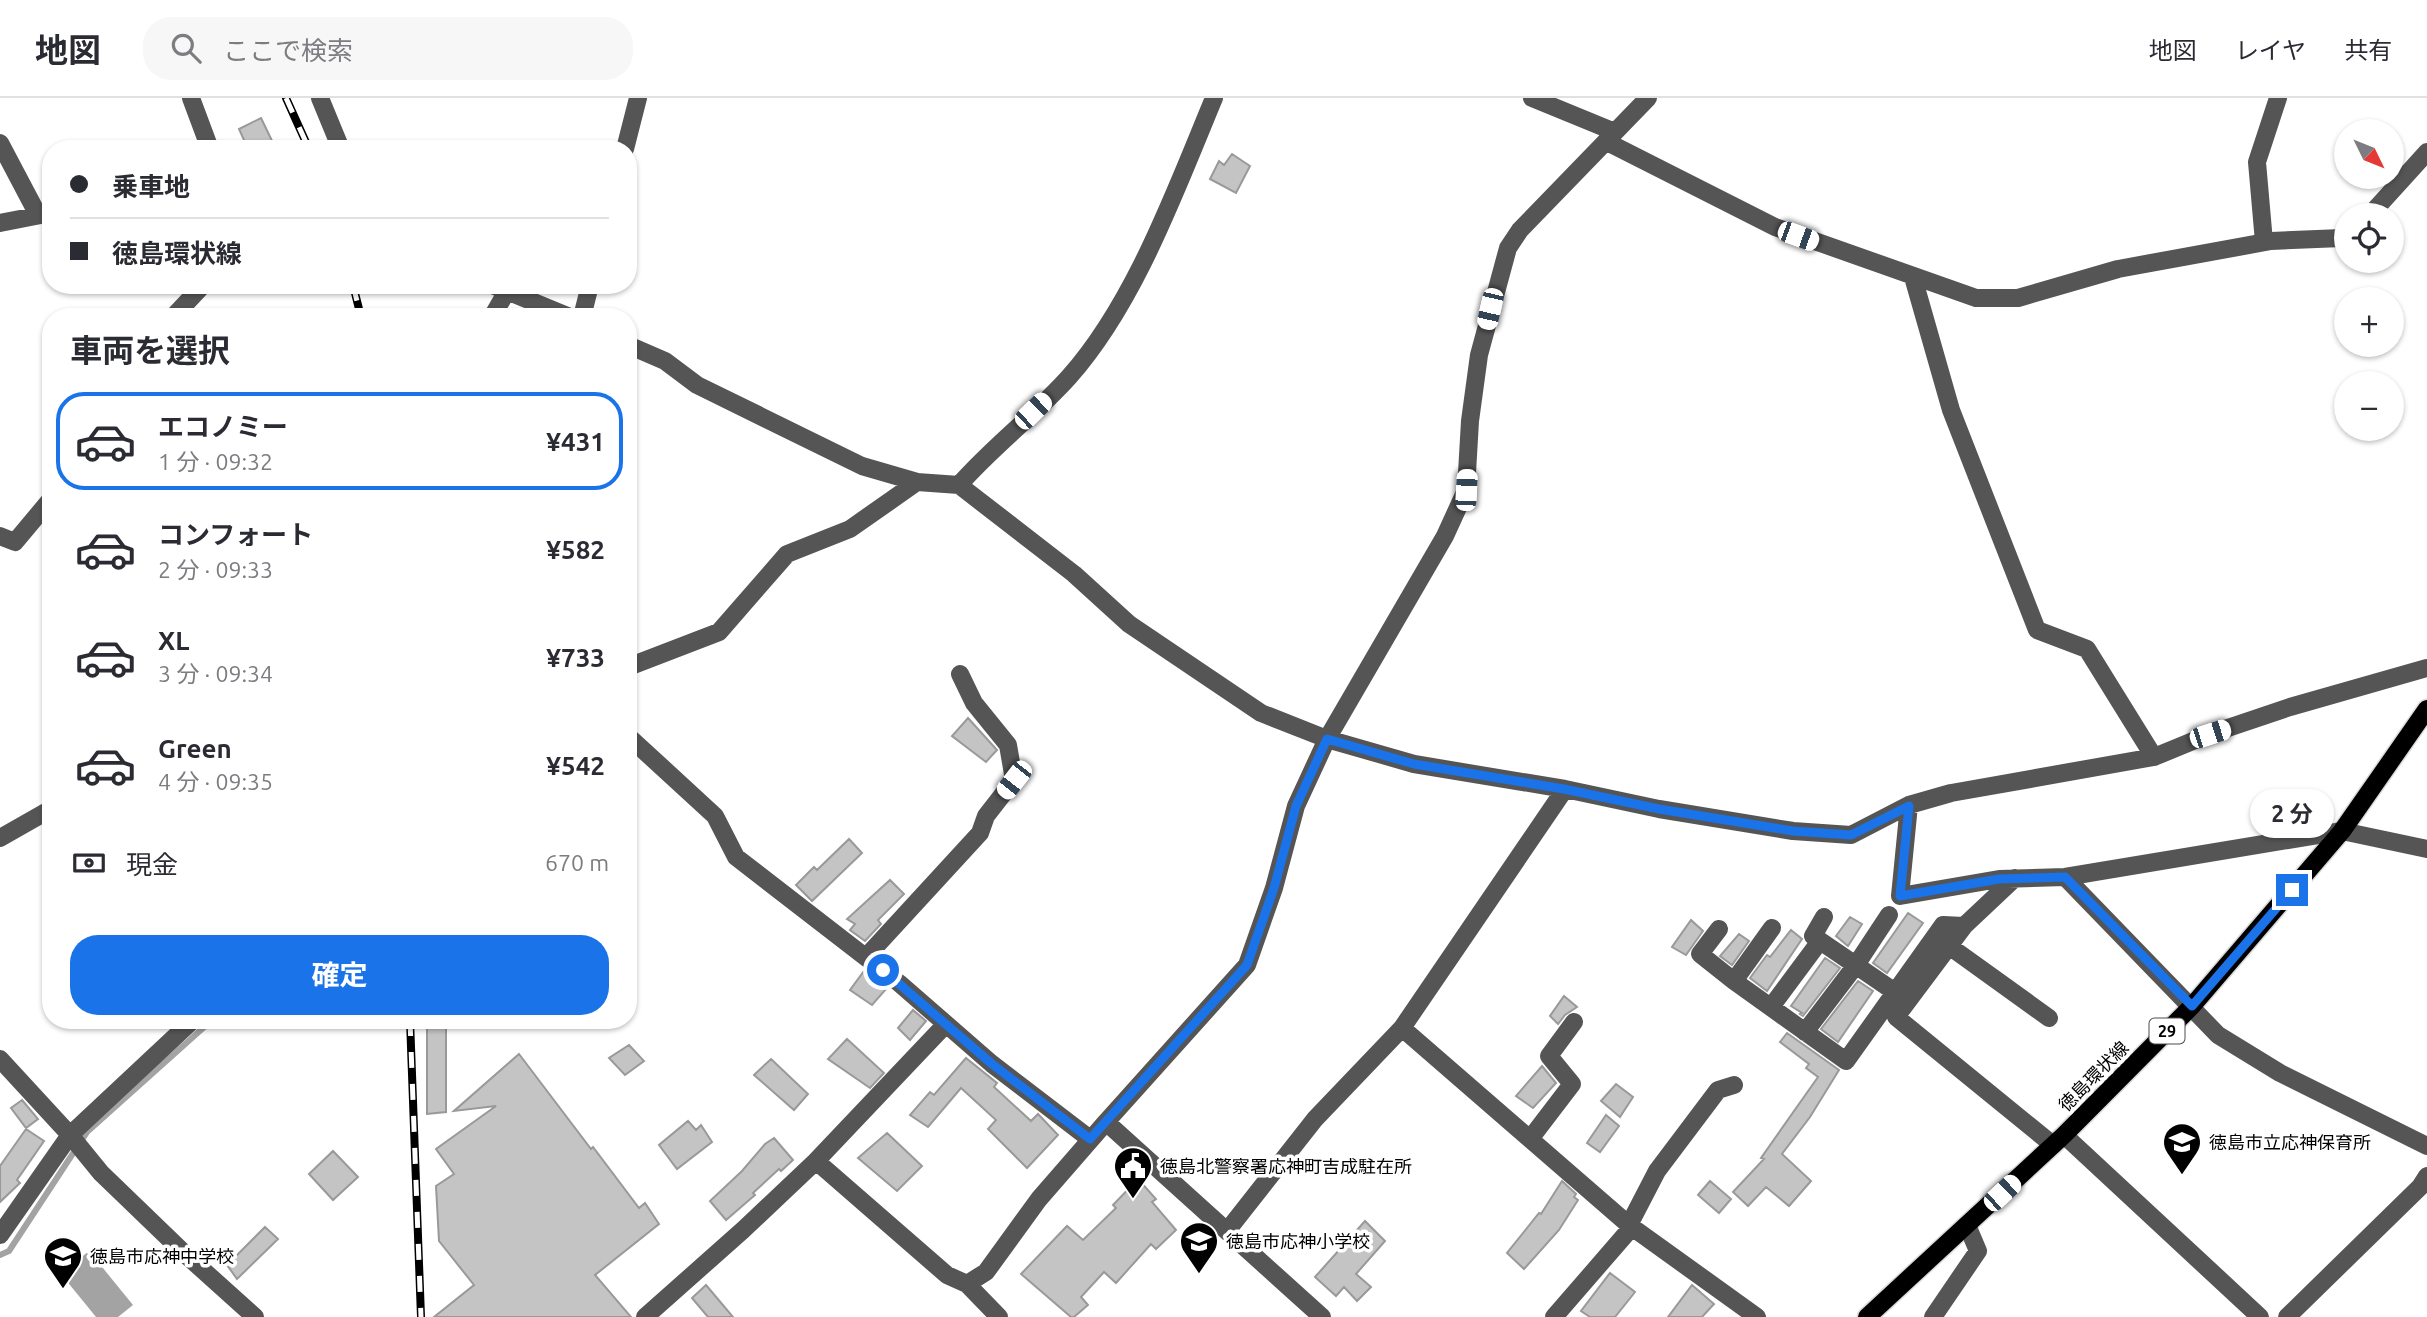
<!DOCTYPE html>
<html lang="ja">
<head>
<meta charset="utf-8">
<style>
	body { margin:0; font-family:Ubuntu,"Noto Sans JP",sans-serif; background:#f7f7f7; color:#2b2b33; height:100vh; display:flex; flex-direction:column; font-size:26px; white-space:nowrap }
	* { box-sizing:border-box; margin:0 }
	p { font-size:23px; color:#7c7c81 }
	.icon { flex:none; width:38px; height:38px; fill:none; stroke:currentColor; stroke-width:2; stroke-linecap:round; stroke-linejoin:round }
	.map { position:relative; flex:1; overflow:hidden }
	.side { position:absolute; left:42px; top:210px; width:595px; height:721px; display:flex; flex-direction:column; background:#fff; border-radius:28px; box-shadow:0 2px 5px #0004 }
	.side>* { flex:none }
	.hud { position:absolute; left:42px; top:42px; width:595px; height:154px; border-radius:28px; box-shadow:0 2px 5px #0004; display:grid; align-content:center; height:154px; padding:0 28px; background:#fff }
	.needle { width:46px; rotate:133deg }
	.controls { position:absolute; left:2334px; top:21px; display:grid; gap:14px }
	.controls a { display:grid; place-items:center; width:70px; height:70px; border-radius:50%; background:#fff; box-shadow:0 2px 5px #0004; font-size:35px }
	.end { position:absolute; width:32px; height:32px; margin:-16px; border:9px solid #1a73e8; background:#fff; box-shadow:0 0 0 4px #fff }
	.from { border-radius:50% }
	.bubble { position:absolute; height:49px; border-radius:24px; background:#fff; box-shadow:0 2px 5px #0004; font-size:23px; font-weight:700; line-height:49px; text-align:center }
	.car { position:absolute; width:21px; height:42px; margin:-21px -10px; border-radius:9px; box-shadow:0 0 5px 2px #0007; background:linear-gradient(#fff 24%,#345 0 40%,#fff 0 76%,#345 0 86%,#fff 0) }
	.hud b { display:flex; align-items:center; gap:24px; height:66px; font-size:26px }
	.hud b+b { border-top:2px solid #e1e1e2 }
	.hud i { width:18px; height:18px; background:#2b2b33 }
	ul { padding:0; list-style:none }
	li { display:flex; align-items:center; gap:21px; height:98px; margin:0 14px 10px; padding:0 14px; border:4px solid transparent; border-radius:28px }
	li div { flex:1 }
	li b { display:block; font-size:26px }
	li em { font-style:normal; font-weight:700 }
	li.on { border-color:#1a73e8 }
	li>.icon { width:63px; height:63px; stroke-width:1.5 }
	h2 { padding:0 28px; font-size:32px; line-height:84px }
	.pay { display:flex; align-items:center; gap:18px; height:77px; padding:0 28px; font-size:26px }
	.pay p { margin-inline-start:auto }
	.action { display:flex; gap:14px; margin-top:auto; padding:14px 28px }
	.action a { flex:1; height:80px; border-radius:28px; background:#1a73e8; color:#fff; font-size:28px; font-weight:700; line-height:80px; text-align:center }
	header { display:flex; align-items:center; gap:42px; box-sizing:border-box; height:98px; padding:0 35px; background:#fff; border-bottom:2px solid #e1e1e2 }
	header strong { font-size:33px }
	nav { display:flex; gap:38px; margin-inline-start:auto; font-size:24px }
	.search { width:490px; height:63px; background:#f7f7f7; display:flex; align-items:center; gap:18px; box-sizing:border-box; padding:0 24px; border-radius:28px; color:#7c7c81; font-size:26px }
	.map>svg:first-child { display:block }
	.water { fill:#a3a3a3 }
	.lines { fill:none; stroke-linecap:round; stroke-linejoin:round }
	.stream { stroke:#a3a3a3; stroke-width:6 }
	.building { fill:#c4c4c4; stroke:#999; stroke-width:2 }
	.major-casing { stroke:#dbdbdb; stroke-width:21 }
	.minor { stroke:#555; stroke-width:18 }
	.major { stroke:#000; stroke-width:18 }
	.rail-casing { stroke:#000; stroke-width:8 }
	.rail { stroke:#fff; stroke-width:5; stroke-dasharray:16; stroke-linecap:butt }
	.route { stroke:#1a73e8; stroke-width:9 }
	.labels { text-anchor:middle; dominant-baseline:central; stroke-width:7; stroke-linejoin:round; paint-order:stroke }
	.shield { fill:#fff; stroke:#4c4c4c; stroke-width:2 }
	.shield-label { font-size:16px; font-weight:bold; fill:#000 }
	.street-label { font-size:18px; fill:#000; stroke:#fff }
	.poi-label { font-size:18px; fill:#000; stroke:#fff; text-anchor:start }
</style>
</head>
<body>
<header>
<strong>地図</strong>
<div class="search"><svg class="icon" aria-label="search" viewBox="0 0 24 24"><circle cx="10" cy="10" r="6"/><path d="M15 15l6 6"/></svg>ここで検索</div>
<nav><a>地図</a><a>レイヤ</a><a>共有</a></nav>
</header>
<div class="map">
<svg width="2427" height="1219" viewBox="0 0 2427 1219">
	<rect width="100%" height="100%" fill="#fff"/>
	<!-- water -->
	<path class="water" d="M89,1153L133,1207L118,1219H96L61,1176Z"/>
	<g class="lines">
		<!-- stream -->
		<path class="stream" d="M0,1157L9,1153L87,1034L212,922"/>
	</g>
	<!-- building -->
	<path class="building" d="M261,20L276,51H248L239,31Z
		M1232,56L1250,68L1236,95L1210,81L1219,63L1224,67Z
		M968,620L997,652L986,664L952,638Z
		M849,741L862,755L812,803L796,787L814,769L817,772Z
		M890,782L904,796L878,822L881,826L865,843L850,832L855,826L847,821Z
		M1908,815L1923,825L1887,875L1873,865Z
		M1850,819L1862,826L1848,848L1836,838Z
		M1691,822L1703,833L1686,857L1672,849Z
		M1791,832L1802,841L1767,893L1750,880L1767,857L1770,859Z
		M1739,836L1749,843L1732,867L1720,858Z
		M1825,860L1840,870L1803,918L1800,916L1802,915L1791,908Z
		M864,873L887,890L872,907L850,892Z
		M1858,883L1873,893L1838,944L1821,931Z
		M1564,898L1577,909L1565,917L1558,926L1550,918Z
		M913,912L926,923L910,942L898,930Z
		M427,922H446V1014L427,1016Z
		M1787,935L1839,972L1810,1019L1782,1056L1811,1083L1789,1108L1766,1089L1748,1108L1733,1094L1764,1061L1761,1060L1818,979L1806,970L1809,966L1780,944Z
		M847,941L884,975L870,990L828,961Z
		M629,947L644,963L625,977L609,960Z
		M519,956L591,1051L593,1049L639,1110L645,1105L659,1126L595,1177L631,1219H434L474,1187L439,1143L436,1088L454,1076L436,1051L496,1008L454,1013Z
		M966,960L997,985L994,989L1031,1023L1038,1016L1058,1037L1027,1070L988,1031L996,1022L961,990L928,1029L910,1017L930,994L934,997Z
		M771,961L808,996L794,1012L754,977Z
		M1542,968L1556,985L1533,1010L1516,998Z
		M1616,986L1633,999L1620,1019L1601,1003Z
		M22,1002L38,1021L26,1030L11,1010Z
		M1606,1017L1619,1028L1600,1054L1587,1045Z
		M688,1023L696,1032L701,1027L712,1044L677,1071L659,1047Z
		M26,1031L44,1043L17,1082L20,1085L0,1104V1068Z
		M887,1035L922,1068L897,1093L858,1060Z
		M774,1040L793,1062L781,1073L779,1071L753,1095L755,1097L726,1122L710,1103L742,1073L765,1046Z
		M333,1053L358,1079L333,1102L309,1076Z
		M1138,1081L1156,1101L1152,1104L1176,1132L1156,1151L1151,1146L1116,1185L1104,1174L1081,1199L1088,1207L1074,1219H1071L1021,1176L1067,1128L1083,1142L1116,1110L1113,1107Z
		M1562,1083L1576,1096L1574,1099L1578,1102L1559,1132L1524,1171L1507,1155L1539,1115L1541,1116Z
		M1710,1083L1731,1101L1719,1115L1698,1097Z
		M1365,1123L1385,1143L1356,1176L1371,1189L1357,1203L1344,1189L1336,1198L1315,1179Z
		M265,1129L278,1141L237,1181L227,1167Z
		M1610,1175L1635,1194L1615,1219H1590L1581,1213Z
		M706,1187L733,1219H708L692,1200Z
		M1692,1187L1714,1206L1702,1219H1668Z"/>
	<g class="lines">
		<defs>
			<path id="major" d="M1867,1219L2064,1037L2192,908L2342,733L2427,611"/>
		</defs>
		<!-- major casing -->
		<use href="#major" class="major-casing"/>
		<!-- minor -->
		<path class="minor" d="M191,0L210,51
			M320,0L341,51
			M1532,0L1615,34
			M1607,44L1775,129L1976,200H2018L2118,171L2271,143L2342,140L2347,138
			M0,45L38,117
			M625,51L638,0
			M2370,117L2427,54
			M0,125L51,115
			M2264,144L2257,64L2278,0
			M1913,179L1951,312L2037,532L2087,551L2154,659
			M492,187L570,219
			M173,219L203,187
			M492,219L507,193
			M582,219L590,187
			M628,247L665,263L697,287L862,368L917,384L959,387L1074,476L1129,526L1261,615L1327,641L1414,666L1565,691L1659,711L1793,733L1851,737L1909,707L1951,695L2154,659L2210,636L2290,609L2427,570
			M959,387C993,348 1035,317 1069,279C1135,205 1176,91 1214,0
			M0,438L15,444L51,401
			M628,569L719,534L787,456L850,431L917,384
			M628,638L715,718L736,759L899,885L992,966L1090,1041
			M1909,707L1900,798L1999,781L2065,779L2342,733L2427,751
			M0,740L51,711
			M2065,779L2218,937L2280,975L2427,1048
			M2015,780L1964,828L1896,919L2053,1047
			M1824,819L1813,838L1895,894
			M1772,830L1734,883L1846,963L1943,827L1964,828
			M1719,831L1700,856L1734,883
			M1949,848L2049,920
			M866,859L980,735L986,718L1014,682L1008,647L974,605L960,576
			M1771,909L1820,843
			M1402,930L1629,1127L1757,1219
			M1805,934L1856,867L1889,817
			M0,961L70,1037L101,1075L185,1156L255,1219
			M1106,1024L1247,867L1274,790L1296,708L1327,641L1445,438L1466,392L1470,323L1479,257L1508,150L1520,132L1648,0
			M2064,1037L2260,1219
			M1530,1041L1572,986L1549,958L1574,924
			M816,1063L946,926
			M1629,1127L1657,1073L1718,992L1734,987
			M1227,1133L1315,1021L1402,930L1565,691
			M0,1137L70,1037L193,922
			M967,1186L999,1219
			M645,1219L743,1132L816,1063L947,1177L967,1186L986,1174L1039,1101L1106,1024L1322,1219
			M1554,1219L1632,1129
			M1933,1219L1978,1153L1967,1127
			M2287,1219L2420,1089L2427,1078"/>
		<!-- major -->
		<use href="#major" class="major"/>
		<defs>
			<path id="rail" d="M286,0L309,51
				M353,187L361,219
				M410,922L421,1219"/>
		</defs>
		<!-- rail casing -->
		<use href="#rail" class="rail-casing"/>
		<!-- rail -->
		<use href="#rail" class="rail"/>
	</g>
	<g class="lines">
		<!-- route -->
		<path class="route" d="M883,872L992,966L1090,1041L1247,867L1274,790L1296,708L1327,641L1414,666L1564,691L1659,711L1793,733L1851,737L1909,708L1900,798L1999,781L2065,779L2192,908L2292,792"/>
	</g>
	<!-- icons -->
	<defs>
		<symbol id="school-pin" viewBox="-11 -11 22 30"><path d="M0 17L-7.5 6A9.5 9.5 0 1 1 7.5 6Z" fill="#000" stroke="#fff"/><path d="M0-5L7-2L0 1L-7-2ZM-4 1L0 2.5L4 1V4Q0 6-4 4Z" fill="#fff"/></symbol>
		<symbol id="civic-pin" viewBox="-11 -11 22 30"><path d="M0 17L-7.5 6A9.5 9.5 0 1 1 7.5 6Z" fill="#000" stroke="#fff"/><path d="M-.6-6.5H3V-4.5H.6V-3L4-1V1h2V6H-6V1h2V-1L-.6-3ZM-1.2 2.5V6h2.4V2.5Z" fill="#fff"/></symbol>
	</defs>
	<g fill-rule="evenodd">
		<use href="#school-pin" x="2160" y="1022" width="44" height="60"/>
		<use href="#civic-pin" x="1111" y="1046" width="44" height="60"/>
		<use href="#school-pin" x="1177" y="1121" width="44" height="60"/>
		<use href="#school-pin" x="41" y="1136" width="44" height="60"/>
	</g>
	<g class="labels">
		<!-- shield labels -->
		<rect class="shield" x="2149.5" y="920.5" width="35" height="25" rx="5"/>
		<g class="shield-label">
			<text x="2167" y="933">29</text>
		</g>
		<!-- street labels -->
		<g class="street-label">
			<text transform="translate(2093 978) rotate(-45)">徳島環状線</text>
		</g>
		<!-- poi labels -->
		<g class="poi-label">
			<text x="2209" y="1044">徳島市立応神保育所</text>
			<text x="1160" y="1068">徳島北警察署応神町吉成駐在所</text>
			<text x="1226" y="1143">徳島市応神小学校</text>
			<text x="90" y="1158">徳島市応神中学校</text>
		</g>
	</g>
</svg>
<div class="controls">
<a><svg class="needle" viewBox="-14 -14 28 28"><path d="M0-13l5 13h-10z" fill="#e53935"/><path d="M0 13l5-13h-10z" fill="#7c7c81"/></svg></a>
<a><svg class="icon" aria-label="locate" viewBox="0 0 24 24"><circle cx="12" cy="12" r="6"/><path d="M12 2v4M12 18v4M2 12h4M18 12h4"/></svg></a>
<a>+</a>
<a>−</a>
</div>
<i class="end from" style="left:883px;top:872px"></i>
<i class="end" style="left:2292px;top:792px"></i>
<div class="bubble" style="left:2250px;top:691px;width:84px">2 分</div>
<i class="car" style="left:1798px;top:138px;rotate:110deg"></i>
<i class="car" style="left:1490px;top:211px;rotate:193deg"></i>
<i class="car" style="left:1033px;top:313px;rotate:46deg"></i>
<i class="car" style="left:1466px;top:392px;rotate:3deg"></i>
<i class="car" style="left:2210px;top:636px;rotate:72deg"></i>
<i class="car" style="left:1014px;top:682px;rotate:218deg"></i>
<i class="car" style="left:2002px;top:1095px;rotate:47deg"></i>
<div class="hud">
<b><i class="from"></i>乗車地</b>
<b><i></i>徳島環状線</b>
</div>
<section class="side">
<h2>車両を選択</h2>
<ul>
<li class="on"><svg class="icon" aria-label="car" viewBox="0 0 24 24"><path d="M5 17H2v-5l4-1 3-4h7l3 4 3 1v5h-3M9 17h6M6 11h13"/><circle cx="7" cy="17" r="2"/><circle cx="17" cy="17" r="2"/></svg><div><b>エコノミー</b><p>1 分 · 09:32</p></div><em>¥431</em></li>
<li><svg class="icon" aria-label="car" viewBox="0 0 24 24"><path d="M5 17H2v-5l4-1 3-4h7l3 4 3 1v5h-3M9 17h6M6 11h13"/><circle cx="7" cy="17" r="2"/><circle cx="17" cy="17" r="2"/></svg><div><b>コンフォート</b><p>2 分 · 09:33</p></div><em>¥582</em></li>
<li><svg class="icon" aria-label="car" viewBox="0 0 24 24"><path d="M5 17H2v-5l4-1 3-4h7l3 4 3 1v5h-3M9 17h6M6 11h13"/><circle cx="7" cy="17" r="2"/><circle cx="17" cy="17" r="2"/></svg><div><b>XL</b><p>3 分 · 09:34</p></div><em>¥733</em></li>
<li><svg class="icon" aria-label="car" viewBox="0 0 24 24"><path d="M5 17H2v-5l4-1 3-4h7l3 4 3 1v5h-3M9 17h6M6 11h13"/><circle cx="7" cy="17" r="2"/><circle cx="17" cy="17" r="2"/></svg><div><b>Green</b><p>4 分 · 09:35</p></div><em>¥542</em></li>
</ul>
<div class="pay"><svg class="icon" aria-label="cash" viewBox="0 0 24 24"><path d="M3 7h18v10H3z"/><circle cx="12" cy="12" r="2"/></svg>現金<p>670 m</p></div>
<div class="action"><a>確定</a></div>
</section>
</div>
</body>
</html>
